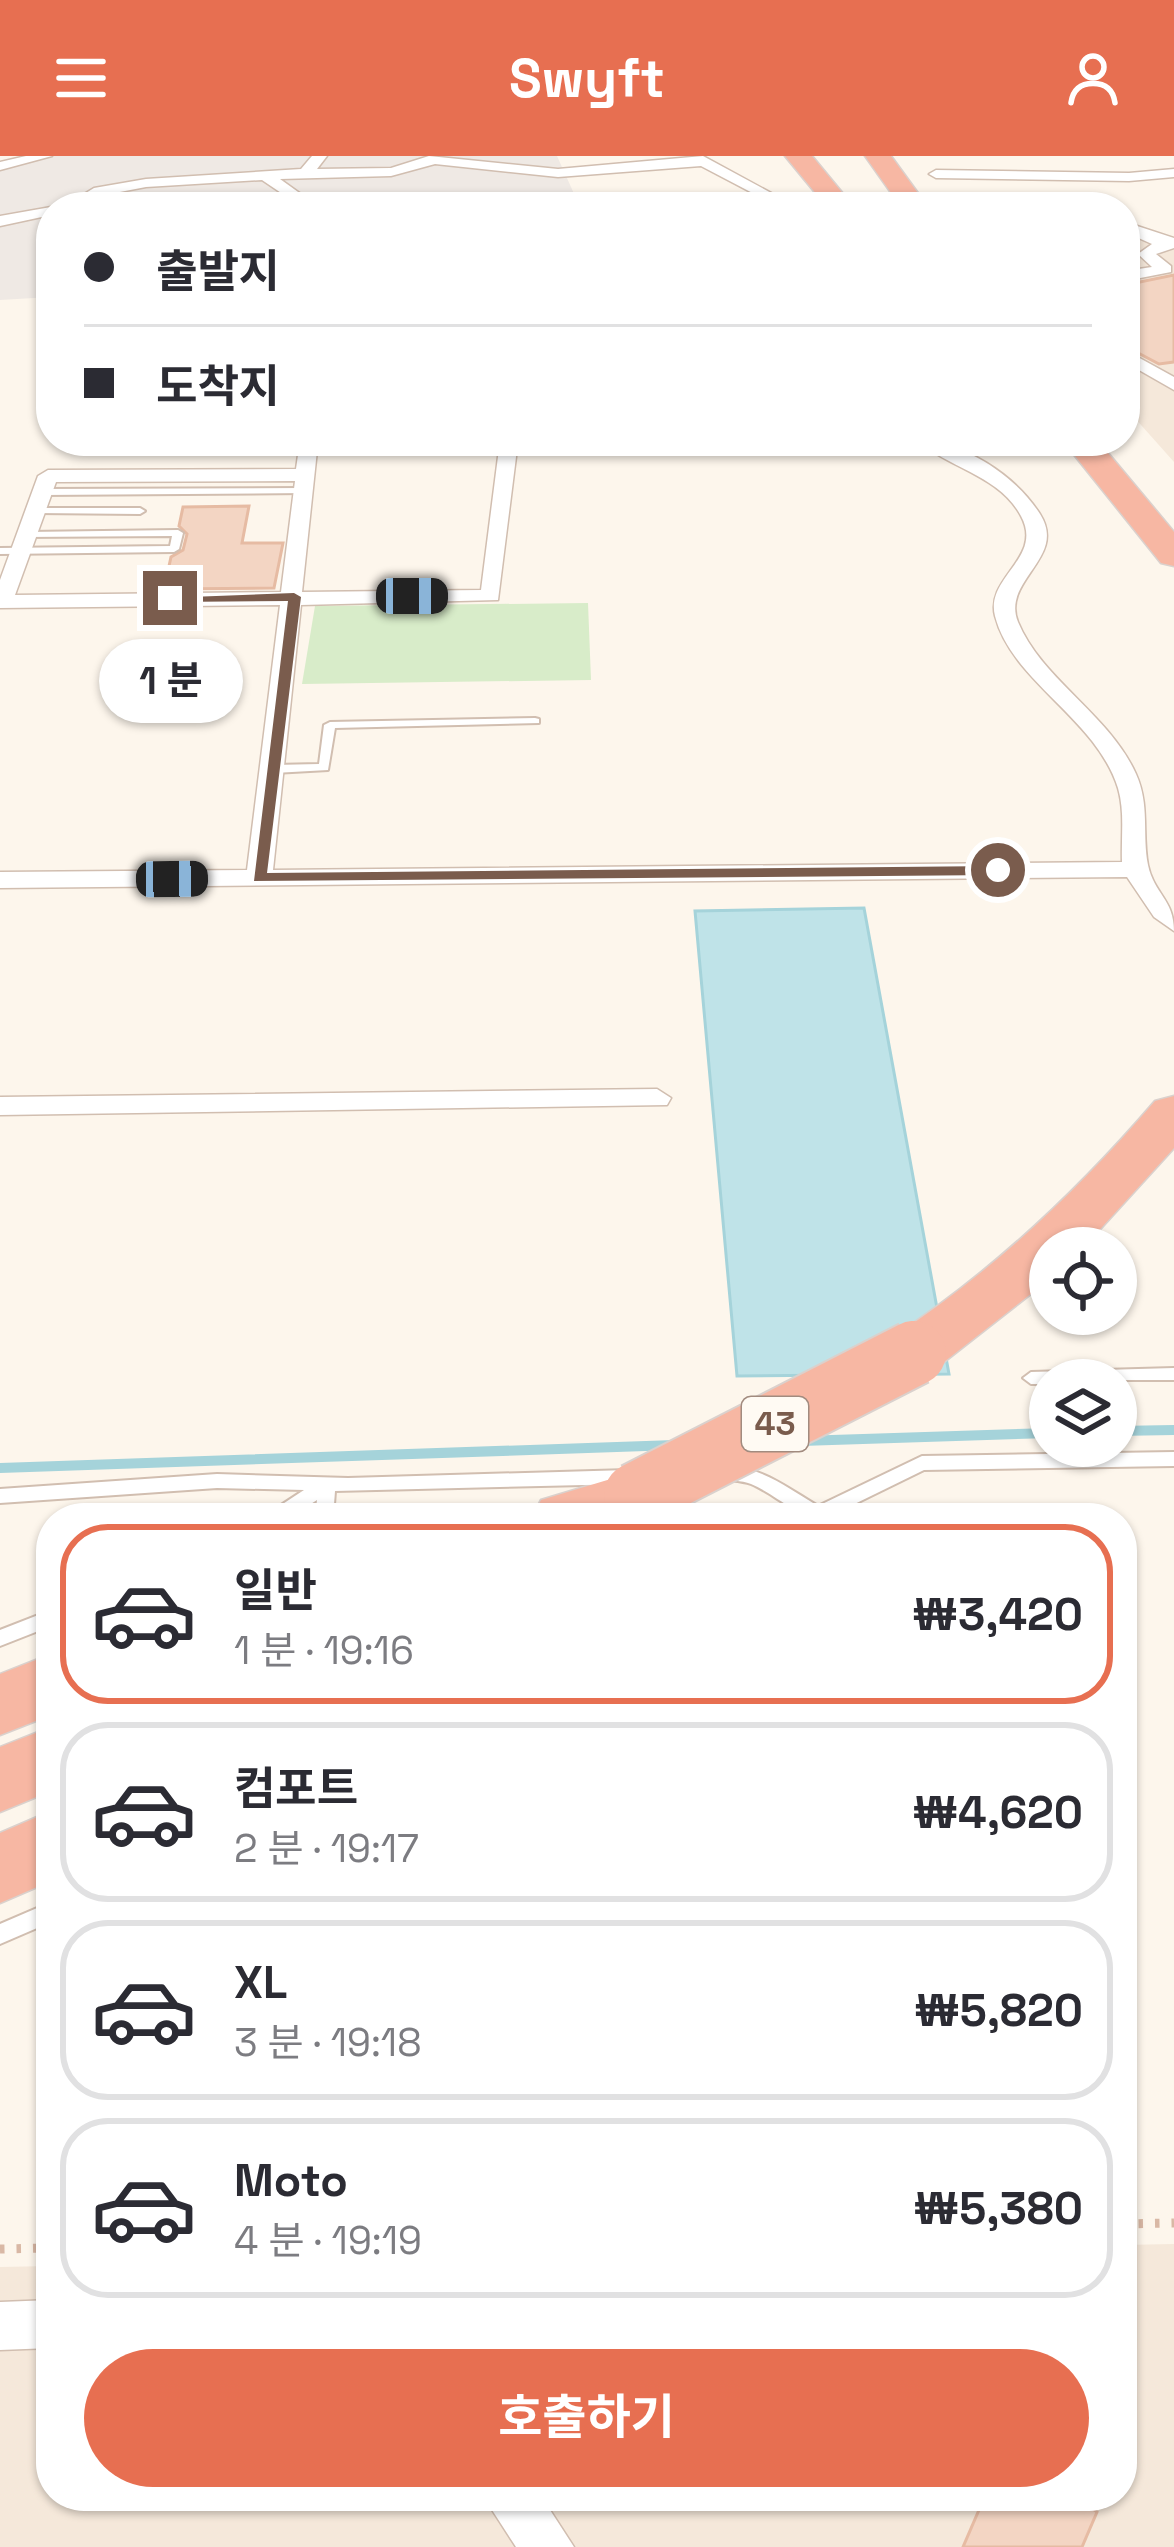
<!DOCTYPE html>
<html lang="ko">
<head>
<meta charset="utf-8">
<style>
	body { margin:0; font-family:"Space Grotesk","Noto Sans KR",sans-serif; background:#f2f2f3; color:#2b2b33; height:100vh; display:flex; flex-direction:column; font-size:45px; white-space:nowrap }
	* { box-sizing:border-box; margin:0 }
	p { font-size:39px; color:#7c7c81 }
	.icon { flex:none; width:66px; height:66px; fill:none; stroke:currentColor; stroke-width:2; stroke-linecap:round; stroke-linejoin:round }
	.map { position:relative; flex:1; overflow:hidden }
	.drawer { position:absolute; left:36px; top:1347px; width:1101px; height:1008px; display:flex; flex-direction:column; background:#fff; border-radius:48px; box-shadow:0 3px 9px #0004 }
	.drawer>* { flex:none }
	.guide { position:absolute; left:36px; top:36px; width:1104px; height:264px; border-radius:48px; box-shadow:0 3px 9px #0004; display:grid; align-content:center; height:264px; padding:0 48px; background:#fff }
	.tools { position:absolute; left:1029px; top:1071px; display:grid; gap:24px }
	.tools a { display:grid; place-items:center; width:108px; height:108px; border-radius:50%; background:#fff; box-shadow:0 3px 9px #0004; font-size:60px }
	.end { position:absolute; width:54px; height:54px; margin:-27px; border:15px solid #7a5c4d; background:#fff; box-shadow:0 0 0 6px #fff }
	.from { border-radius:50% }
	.bubble { position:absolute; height:84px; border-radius:42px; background:#fff; box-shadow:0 3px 9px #0004; font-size:39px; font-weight:700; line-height:84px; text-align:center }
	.car { position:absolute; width:36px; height:72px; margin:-36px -18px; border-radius:15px; box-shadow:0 0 9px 3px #0007; background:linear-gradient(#222 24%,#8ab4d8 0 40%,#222 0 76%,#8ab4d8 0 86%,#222 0) }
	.guide b { display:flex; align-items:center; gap:42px; height:114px; font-size:45px }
	.guide b+b { border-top:3px solid #e1e1e2 }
	.guide i { width:30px; height:30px; background:#2b2b33 }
	ul { padding:21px 0 0; list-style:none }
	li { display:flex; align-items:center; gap:36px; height:180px; margin:0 24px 18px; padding:0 24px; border:6px solid #e1e1e2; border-radius:48px }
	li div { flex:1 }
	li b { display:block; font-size:45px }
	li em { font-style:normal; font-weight:700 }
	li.selected { border-color:#e76f51 }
	li>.icon { width:108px; height:108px; stroke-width:1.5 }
	.action { display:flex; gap:24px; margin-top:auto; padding:24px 48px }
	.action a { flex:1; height:138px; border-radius:72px; background:#e76f51; color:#fff; font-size:48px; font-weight:700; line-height:138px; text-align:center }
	header { display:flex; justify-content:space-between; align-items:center; height:156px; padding:0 48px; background:#e76f51; color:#fff; font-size:54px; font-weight:700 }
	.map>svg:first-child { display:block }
	.residential { fill:#f5e8da }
	.industrial { fill:#efe9e4 }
	.green { fill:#d8ecc9 }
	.water { fill:#bfe3e8; stroke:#a5d3da; stroke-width:3 }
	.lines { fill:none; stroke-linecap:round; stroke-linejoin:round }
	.stream { stroke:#a5d3da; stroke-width:10 }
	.building { fill:#f3d5c3; stroke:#e6bba3; stroke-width:3 }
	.lane-casing { stroke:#d1beb0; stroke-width:4 }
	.street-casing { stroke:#d1beb0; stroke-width:3 }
	.highway-casing { stroke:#dad1cd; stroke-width:3 }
	.path { stroke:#d9b8a5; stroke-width:9; stroke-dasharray:4.5 12; stroke-linecap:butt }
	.lane { fill:#fff; fill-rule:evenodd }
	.street { fill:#fff; fill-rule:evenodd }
	.highway { fill:#f7b7a3; fill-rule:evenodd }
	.highway-bridge-casing { stroke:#dad1cd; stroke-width:68; stroke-linecap:butt }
	.highway-bridge { stroke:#f7b7a3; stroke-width:64 }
	.route { fill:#7a5c4d }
	.labels { text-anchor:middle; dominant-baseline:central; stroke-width:9; stroke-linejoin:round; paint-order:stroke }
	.shield { fill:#fffaf3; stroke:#a28b7f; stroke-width:3 }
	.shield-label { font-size:33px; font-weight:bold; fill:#7a5c4d }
</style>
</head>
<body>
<header><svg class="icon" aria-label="menu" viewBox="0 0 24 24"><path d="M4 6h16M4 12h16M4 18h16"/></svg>Swyft<svg class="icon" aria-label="person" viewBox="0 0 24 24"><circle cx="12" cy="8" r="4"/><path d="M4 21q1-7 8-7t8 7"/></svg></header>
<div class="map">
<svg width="1174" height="2391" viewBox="0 0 1174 2391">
	<rect width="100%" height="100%" fill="#fdf6ec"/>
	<!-- residential -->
	<path class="residential" d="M1125,66L1174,81V306L1125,251Z
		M1174,2088V2391H0V2111L51,2110V2340H1122V2089Z"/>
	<!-- industrial -->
	<path class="industrial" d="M42,0H557L580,51H51V141L0,144V14Z"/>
	<!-- green -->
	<path class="green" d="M588,447L591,524L302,528L315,450Z"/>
	<!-- water -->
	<path class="water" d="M864,752L949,1218L737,1220L695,755Z"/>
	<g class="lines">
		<!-- stream -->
		<path class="stream" d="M1116,1275L1174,1274
			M801,1285L1050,1277
			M0,1312L675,1289"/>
	</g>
	<!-- building -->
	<path class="building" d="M1174,119V206L1159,208L1125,190V129Z
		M249,350L242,387H283L274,432L164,433L171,401L183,394L187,378L179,370L183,351Z
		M985,2340H1075L1097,2356L1082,2391H963Z"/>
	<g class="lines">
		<defs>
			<path id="lane" d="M304,332L307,333V337L42,339L37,336L42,333Z
				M33,352H140L145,355L140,358L36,357L31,354Z
				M178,374L183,377L179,393L174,396L0,398V392L170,390L172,380L23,381V377L27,376Z
				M535,562L539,563V567L335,572L328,614L274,617L268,613L274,609L319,608L324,569L330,566Z
				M1174,1212V1224H1050V1228H1031L1023,1222L1031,1216Z
				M1174,1296V1310L924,1314L826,1362C797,1362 777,1339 751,1328C741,1324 730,1325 720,1323L717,1318L720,1313C757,1306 787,1332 818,1350L922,1300Z
				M628,1314L634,1316L637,1321L634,1326L628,1328L335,1335L333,1362H315L317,1344L289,1362H266L269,1357L304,1334L217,1332L0,1347V1333L217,1318L348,1322Z
				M51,1454V1470L0,1490V1474Z
				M51,1746V1766L0,1788V1768Z"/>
			<path id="street" d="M26,0H52L0,14V6Z
				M312,0H327L317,13L391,12L429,0L558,13L703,0L797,51H779L701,10L558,21L435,8L391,20L280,23L319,51H302L262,24L146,31L104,39L89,51H63L94,32L146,23L301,13Z
				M1174,13V21L1129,25L936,22L929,18L936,14L1129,17Z
				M51,51V59L0,70V60Z
				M1125,66L1174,82V92L1156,98L1171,110V116L1125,125V115L1152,111L1138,98L1152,88L1125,76Z
				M1125,194L1174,221V234L1125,206Z
				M300,285H318L302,436L481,434L500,285H518L498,444L301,449L273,714L1122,706C1121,681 1125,656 1118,632C1096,562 1012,526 995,460C985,421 1044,402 1021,360C1000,320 949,312 918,285C963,285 1015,319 1040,358C1068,402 1001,424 1018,466C1042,524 1109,558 1136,618C1150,649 1142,678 1148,709C1154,738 1174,743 1174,775L1154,761L1127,721L0,732V716L247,714L280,449L0,452V424L38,320L48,314L296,313ZM295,325L281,436L15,439L56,326Z
				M657,933L671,942L667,949L0,959V941Z
				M51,2144V2192L0,2194V2146Z
				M483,2340H541L574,2391H516Z"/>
			<path id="highway" d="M785,0H812L854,51H827Z
				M865,0H891L928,51H901Z
				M1063,285H1098L1174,376V410L1161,407Z
				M1174,940V992L1083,1092H1050V1123L935,1213L914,1219L893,1213L884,1197L893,1181C993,1115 1077,1036 1155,945Z
				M624,1319L647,1326L656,1344L647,1362H532L541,1344Z
				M51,1498V1559L0,1579V1518Z
				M51,1571V1635L0,1656V1591Z
				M51,1655V1725L0,1747V1677Z"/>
		</defs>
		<!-- lane casing -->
		<use href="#lane" class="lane-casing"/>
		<!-- street casing -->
		<use href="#street" class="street-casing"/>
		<!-- highway casing -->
		<use href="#highway" class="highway-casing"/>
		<!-- path -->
		<path class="path" d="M1122,2068L1174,2067
			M0,2093L51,2092"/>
		<!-- lane -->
		<use href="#lane" class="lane"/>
		<!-- street -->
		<use href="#street" class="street"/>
		<!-- highway -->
		<use href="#highway" class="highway"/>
		<defs>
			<path id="highway-bridge" d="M636,1339L914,1197"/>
		</defs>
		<!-- highway-bridge casing -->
		<use href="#highway-bridge" class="highway-bridge-casing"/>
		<!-- highway-bridge -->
		<use href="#highway-bridge" class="highway-bridge"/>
	</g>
	<!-- route -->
	<path class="route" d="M294,437L301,441L267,717L998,710L1005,714L998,719L254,725L288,445L170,446L163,442Z"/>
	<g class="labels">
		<!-- shield labels -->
		<rect class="shield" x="742" y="1241" width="66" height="54" rx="9"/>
		<g class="shield-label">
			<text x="775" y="1268">43</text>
		</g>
	</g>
</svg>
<div class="tools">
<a><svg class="icon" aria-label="locate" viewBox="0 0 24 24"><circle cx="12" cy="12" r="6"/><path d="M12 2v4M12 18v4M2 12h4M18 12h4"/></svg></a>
<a><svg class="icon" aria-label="layers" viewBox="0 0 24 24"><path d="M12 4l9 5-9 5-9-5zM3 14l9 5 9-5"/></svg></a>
</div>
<i class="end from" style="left:998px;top:714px"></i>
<i class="end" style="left:170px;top:442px"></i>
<div class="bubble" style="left:99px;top:483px;width:144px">1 분</div>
<i class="car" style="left:412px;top:440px;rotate:90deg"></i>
<i class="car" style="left:172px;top:723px;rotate:89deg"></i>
<div class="guide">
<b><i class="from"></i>출발지</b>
<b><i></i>도착지</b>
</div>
<section class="drawer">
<ul>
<li class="selected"><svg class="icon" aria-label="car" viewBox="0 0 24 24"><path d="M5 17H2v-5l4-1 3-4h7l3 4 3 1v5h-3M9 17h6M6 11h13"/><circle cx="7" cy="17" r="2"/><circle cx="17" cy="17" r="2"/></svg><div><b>일반</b><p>1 분 · 19:16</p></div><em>₩3,420</em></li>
<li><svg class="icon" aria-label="car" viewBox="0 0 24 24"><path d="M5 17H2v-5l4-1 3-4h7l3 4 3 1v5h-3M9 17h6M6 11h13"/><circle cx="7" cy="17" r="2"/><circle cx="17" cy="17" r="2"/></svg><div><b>컴포트</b><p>2 분 · 19:17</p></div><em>₩4,620</em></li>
<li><svg class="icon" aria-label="car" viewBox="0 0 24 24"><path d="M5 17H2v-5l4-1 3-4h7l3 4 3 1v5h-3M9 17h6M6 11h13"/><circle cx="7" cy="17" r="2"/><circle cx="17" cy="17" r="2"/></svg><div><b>XL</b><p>3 분 · 19:18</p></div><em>₩5,820</em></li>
<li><svg class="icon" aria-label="car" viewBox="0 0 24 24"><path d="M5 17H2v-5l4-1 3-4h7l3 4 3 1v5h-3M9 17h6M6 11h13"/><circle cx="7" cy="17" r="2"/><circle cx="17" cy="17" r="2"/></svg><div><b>Moto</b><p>4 분 · 19:19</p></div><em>₩5,380</em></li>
</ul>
<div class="action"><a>호출하기</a></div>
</section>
</div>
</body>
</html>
